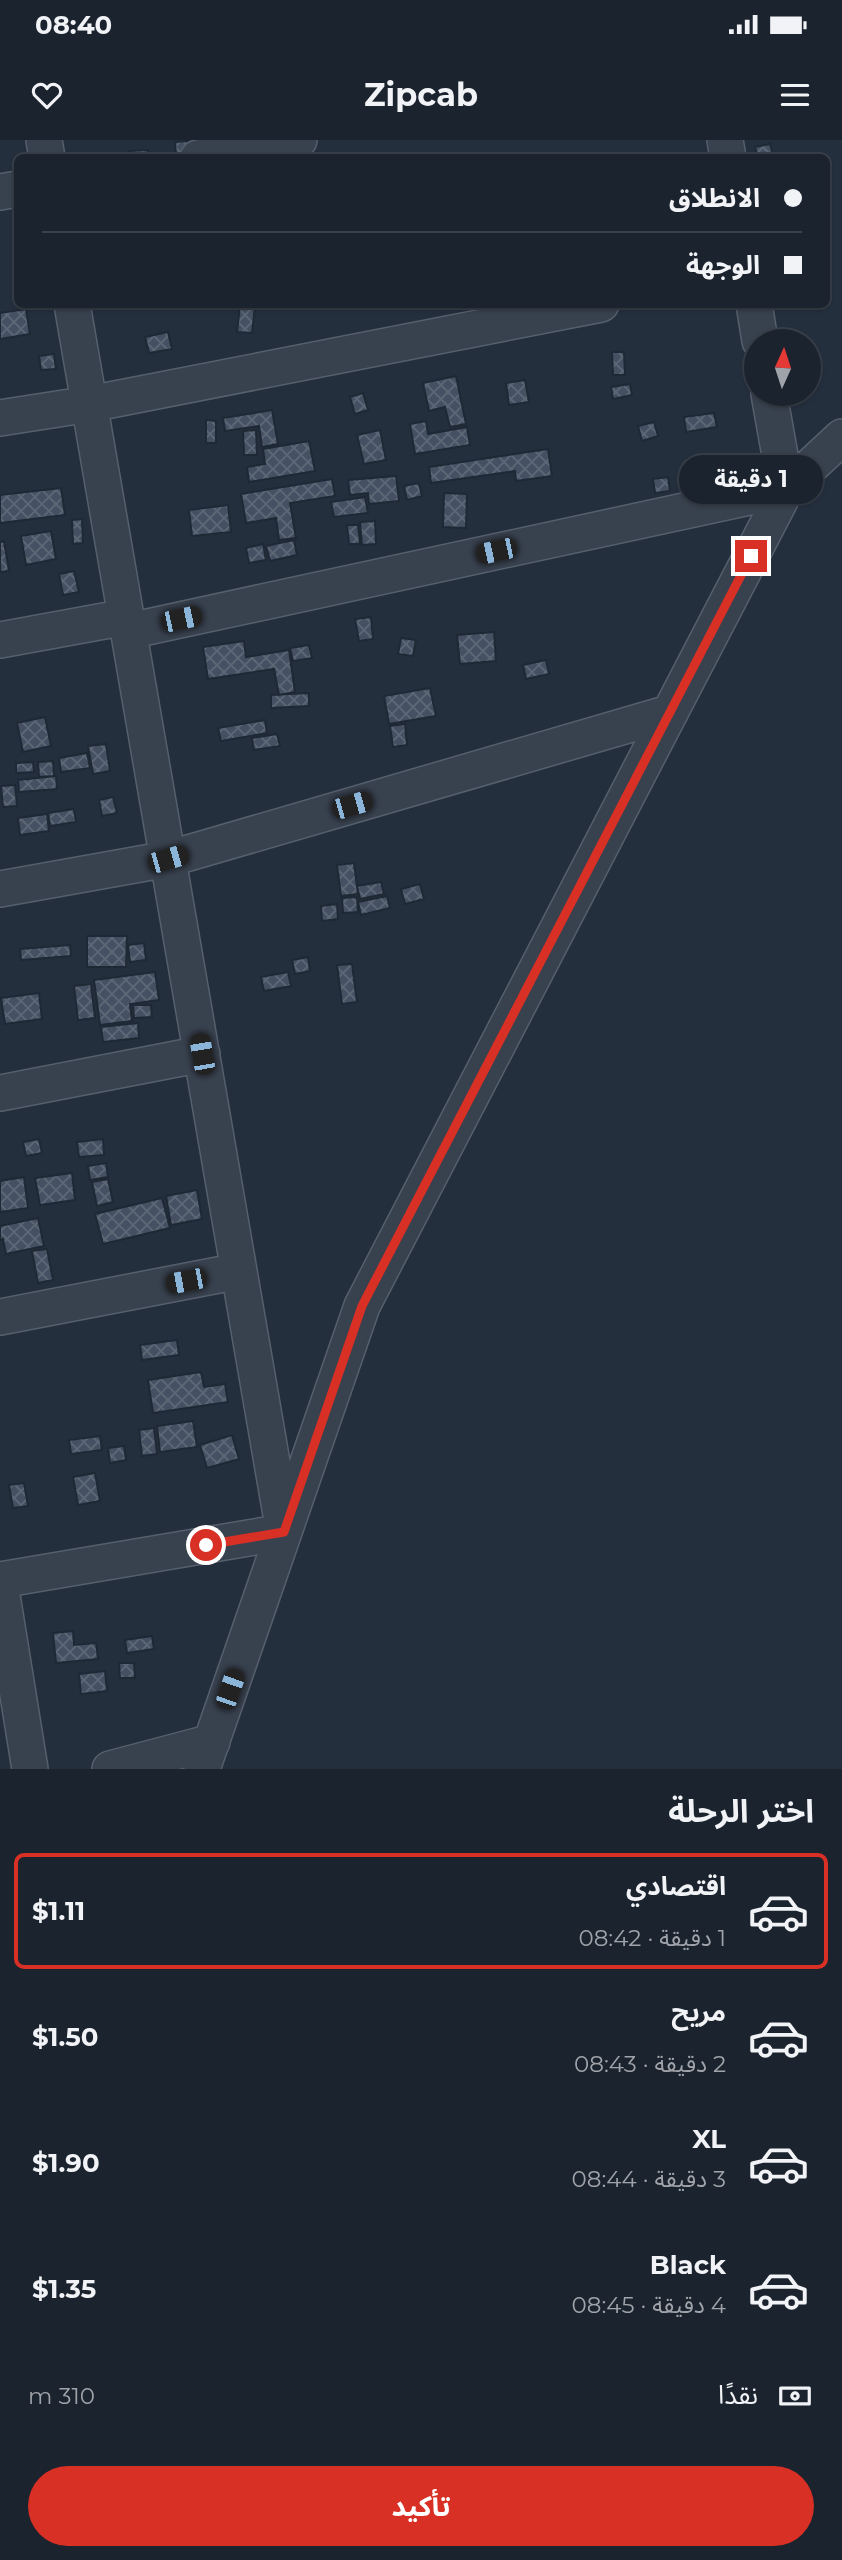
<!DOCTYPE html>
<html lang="ar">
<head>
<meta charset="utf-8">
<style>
	body { margin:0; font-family:Montserrat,"Noto Sans Arabic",sans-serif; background:#282f3a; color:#f1f3f6; direction:rtl; height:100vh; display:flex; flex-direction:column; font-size:26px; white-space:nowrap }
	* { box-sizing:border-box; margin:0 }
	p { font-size:23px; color:#a0a4aa }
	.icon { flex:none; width:38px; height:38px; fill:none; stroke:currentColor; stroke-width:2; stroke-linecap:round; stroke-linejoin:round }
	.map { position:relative; height:1629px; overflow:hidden; direction:ltr }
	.sheet { display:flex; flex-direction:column; background:#1b232e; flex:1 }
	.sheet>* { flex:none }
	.top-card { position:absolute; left:14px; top:14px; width:816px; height:154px; border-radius:10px; box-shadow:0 2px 5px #0004,0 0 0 2px #39404a; direction:rtl; display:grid; align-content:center; height:154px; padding:0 28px; background:#1b232e }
	.needle { width:46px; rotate:3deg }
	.controls { position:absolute; left:744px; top:189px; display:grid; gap:14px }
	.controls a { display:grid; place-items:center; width:77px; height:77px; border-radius:50%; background:#1b232e; box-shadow:0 2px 5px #0004,0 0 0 2px #39404a; font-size:35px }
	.end { position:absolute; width:32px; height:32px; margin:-16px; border:9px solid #d93025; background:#fff; box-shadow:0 0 0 4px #fff }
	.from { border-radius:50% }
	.bubble { position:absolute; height:49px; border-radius:24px; background:#1b232e; box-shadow:0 2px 5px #0004,0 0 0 2px #39404a; font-size:23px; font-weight:700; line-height:49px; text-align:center; direction:rtl }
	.car { position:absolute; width:21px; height:42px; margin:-21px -10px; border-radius:9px; box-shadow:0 0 5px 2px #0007; background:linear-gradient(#222 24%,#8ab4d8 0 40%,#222 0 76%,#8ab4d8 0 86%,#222 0) }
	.top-card b { display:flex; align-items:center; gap:24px; height:66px; font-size:26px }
	.top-card b+b { border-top:2px solid #39404a }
	.top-card i { width:18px; height:18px; background:#f1f3f6 }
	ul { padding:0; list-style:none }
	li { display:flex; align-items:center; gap:21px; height:116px; margin:0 14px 10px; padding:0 14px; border:4px solid transparent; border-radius:10px }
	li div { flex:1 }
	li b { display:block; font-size:26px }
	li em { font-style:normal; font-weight:700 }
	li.selected { border-color:#d93025 }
	li>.icon { width:63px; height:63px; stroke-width:1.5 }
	h2 { padding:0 28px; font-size:32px; line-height:84px }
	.pay { display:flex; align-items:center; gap:18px; height:77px; padding:0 28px; font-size:26px }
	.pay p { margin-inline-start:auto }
	.cta { display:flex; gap:14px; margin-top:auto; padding:14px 28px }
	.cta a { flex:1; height:80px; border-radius:42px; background:#d93025; color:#fff; font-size:28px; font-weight:700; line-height:80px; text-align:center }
	.status { display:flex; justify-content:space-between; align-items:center; height:49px; padding:0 35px; background:#1b232e; direction:ltr }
	.status svg { height:19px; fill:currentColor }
	header { display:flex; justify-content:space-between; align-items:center; height:91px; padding:0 28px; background:#1b232e; font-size:32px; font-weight:700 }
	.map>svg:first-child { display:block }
	.building { fill:url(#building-cross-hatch); stroke:#1f2835; stroke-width:2 }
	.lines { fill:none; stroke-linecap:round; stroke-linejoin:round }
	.minor-casing { stroke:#565f6c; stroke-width:38 }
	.minor { stroke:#38414e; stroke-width:35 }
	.route { stroke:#d93025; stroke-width:9 }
</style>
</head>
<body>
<div class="status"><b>08:40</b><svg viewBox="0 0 49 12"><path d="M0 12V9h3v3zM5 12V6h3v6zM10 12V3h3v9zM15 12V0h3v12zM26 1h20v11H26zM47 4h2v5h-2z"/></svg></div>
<header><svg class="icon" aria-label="menu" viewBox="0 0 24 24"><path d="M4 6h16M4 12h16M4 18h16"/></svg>Zipcab<svg class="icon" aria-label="heart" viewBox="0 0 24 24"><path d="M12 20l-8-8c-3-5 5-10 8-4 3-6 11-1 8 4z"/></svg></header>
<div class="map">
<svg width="842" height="1629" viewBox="0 0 842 1629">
	<defs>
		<pattern id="building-cross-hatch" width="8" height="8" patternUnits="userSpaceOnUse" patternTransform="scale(1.75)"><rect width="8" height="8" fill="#455162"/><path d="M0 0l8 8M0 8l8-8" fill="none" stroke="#5d6877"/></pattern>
	</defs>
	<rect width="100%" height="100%" fill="#242f3e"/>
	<!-- building -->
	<path class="building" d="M203,0L225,13L176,16L175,2Z
		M770,4L774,18H758L755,7Z
		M148,10L149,18H129V11Z
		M240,165L255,166L252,193L237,192Z
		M26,169L30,194L0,199V173Z
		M168,192L172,209L149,213L145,197Z
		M612,212H624L625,235H613Z
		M54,214L56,229L41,230L39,216Z
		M456,236L466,284L450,287L445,267L429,271L423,243Z
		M525,240L529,262L509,265L506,243Z
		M630,244L632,255L613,259L611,247Z
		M363,253L368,270L355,274L350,257Z
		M272,270L278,304L262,307L259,286L225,291L223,278Z
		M714,273L717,287L686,292L684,277Z
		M206,280L216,281V303H206Z
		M426,281L428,294L467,287L470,305L415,314L410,284Z
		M654,282L658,296L642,301L638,286Z
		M256,290L257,315H244L243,291Z
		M380,290L386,320L364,324L357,295Z
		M309,301L315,331L249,342L247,327L265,324L263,309Z
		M548,309L552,336L516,341L515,331L431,343L429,327Z
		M396,336L399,361L369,364L368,353L350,355L348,340Z
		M668,337L670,351L655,353L653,339Z
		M332,339L335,356L290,363L296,398L279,400L276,378L246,383L241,354Z
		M419,343L422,356L407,360L404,346Z
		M61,348L65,375L0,383V355Z
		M444,353L467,354L466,388L443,387Z
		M365,357L368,373L334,377L331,362Z
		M228,365L231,392L192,396L189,370Z
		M82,379L83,403L73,404L72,380Z
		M375,381L376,404L362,405L360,382Z
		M347,385H358L360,404H349Z
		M51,391L56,419L26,425L21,396Z
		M294,400L297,415L270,421L266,406Z
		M4,401L9,431L0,432V402Z
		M263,404L266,420L249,423L246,408Z
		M74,431L79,452L63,455L59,434Z
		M371,477L373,499L359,501L355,479Z
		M494,492L496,521L460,524L457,495Z
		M401,498L416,500L413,516L398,514Z
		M244,501L246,517L289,510L295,552L279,555L274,529L208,539L203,507Z
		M309,505L312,518L293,521L290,508Z
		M546,520L549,534L526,539L523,525Z
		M430,548L436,576L389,584L384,556Z
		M309,553V566L271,568V555Z
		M45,577L51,606L23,612L17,583Z
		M265,580L267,593L221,601L218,588Z
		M405,584L407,605L393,607L390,586Z
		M277,594L280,606L254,610L252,598Z
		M106,604L110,631L93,634L88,606Z
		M87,613L90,628L61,632L59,618Z
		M53,621L54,636L39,637L38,622Z
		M33,622L34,632L16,633V623Z
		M56,636L57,649L19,652L18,640Z
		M15,645L17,666L3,667L1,646Z
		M113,657L117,673L102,676L99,660Z
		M74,669L76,682L50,686L48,673Z
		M47,674L49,691L20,695L18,678Z
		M354,723L358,754L341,756L337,725Z
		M381,742L384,754L360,759L357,746Z
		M420,744L424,759L405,764L401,749Z
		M387,756L390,768L361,775L358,762Z
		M357,757L358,772L343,773L342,758Z
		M337,764L338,779L322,781L321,766Z
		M87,796H127L126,827H87Z
		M144,803L146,820L130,822L128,805Z
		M70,805L71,816L21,820L20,809Z
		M308,817L310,831L295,834L292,820Z
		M352,824L357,862L342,864L337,825Z
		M155,832L159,860L130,864L132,881L100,885L94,840Z
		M288,832L291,846L264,851L261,837Z
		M91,844L95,878L78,880L74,846Z
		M39,853L42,879L5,884L1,858Z
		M133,865H151L152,877L134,878Z
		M138,883L139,898L103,902L101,887Z
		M39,999L42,1013L26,1016L23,1002Z
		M103,999L104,1015L79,1017L77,1002Z
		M106,1023L108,1037L90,1040L88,1026Z
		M72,1033L75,1060L40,1065L35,1038Z
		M24,1037L28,1068L0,1072V1041Z
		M108,1039L113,1062L97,1066L92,1042Z
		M197,1050L202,1079L171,1085L166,1056Z
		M162,1058L170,1088L103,1104L95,1074Z
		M38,1078L44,1106L6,1114L3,1099L0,1100V1086Z
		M47,1109L53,1140L38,1143L32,1111Z
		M177,1200L179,1215L142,1220L140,1205Z
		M201,1232L204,1247L225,1244L228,1262L153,1273L148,1240Z
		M193,1281L197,1307L160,1312L157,1286Z
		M154,1288L157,1314L142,1316L139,1290Z
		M232,1295L239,1319L207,1328L200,1305Z
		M100,1296L102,1310L71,1314L69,1300Z
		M124,1306L126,1320L110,1323L108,1308Z
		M95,1333L100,1361L78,1365L73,1337Z
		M24,1343L28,1366L13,1368L9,1345Z
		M73,1491L74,1505L96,1503L98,1519L56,1523L53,1493Z
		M152,1496L154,1509L127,1513L125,1500Z
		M119,1523H134L135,1538H120Z
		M105,1531L107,1551L81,1554L79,1534Z"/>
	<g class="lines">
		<defs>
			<path id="minor" d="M44,0L47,18
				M725,0L728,18
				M198,18L299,0
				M0,52L18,49
				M754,164L760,201
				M0,278L90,264L601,164
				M129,491L786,349L769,254
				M0,500L126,477
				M0,749L168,719L669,573
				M0,953L202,914
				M0,1177L239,1131
				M0,1440L284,1392L72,164
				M0,1443L30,1629
				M110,1629L212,1602
				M202,1629L362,1166L786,349L842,297"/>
		</defs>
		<!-- minor casing -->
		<use href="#minor" class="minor-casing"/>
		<!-- minor -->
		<use href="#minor" class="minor"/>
	</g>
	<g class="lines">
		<!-- route -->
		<path class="route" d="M206,1405L284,1392L362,1166L751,416"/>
	</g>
</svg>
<div class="controls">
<a><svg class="needle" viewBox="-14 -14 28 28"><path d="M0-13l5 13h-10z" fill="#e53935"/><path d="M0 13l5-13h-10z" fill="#a0a4aa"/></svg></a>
</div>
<i class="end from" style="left:206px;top:1405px"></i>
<i class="end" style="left:751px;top:416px"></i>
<div class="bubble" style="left:679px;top:315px;width:144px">1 دقيقة</div>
<i class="car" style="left:496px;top:411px;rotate:258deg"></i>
<i class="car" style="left:181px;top:479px;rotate:78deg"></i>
<i class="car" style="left:352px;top:665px;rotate:74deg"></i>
<i class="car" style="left:168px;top:719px;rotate:74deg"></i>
<i class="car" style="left:202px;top:914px;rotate:350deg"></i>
<i class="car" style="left:186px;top:1141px;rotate:259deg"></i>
<i class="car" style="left:230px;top:1549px;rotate:19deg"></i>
<div class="top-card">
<b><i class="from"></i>الانطلاق</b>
<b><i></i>الوجهة</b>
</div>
</div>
<section class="sheet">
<h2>اختر الرحلة</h2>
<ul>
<li class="selected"><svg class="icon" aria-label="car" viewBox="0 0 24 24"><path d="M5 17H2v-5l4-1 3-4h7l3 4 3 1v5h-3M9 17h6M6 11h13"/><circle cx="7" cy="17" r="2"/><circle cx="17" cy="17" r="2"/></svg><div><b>اقتصادي</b><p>1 دقيقة · 08:42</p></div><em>$1.11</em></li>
<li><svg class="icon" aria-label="car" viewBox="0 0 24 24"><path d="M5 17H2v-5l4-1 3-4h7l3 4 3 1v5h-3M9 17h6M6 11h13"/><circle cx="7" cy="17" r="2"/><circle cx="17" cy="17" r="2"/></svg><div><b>مريح</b><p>2 دقيقة · 08:43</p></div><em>$1.50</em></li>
<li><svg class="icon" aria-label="car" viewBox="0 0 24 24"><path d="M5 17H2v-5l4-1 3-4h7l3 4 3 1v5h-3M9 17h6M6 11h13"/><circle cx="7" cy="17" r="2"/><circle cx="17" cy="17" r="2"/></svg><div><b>XL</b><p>3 دقيقة · 08:44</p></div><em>$1.90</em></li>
<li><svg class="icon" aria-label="car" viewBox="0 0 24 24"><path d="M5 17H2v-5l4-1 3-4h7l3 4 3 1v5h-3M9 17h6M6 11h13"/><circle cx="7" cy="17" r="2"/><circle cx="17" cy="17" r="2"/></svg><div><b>Black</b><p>4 دقيقة · 08:45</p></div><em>$1.35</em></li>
</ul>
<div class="pay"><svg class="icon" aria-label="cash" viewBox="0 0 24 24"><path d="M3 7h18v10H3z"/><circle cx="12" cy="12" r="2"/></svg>نقدًا<p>310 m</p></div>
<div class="cta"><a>تأكيد</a></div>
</section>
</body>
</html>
